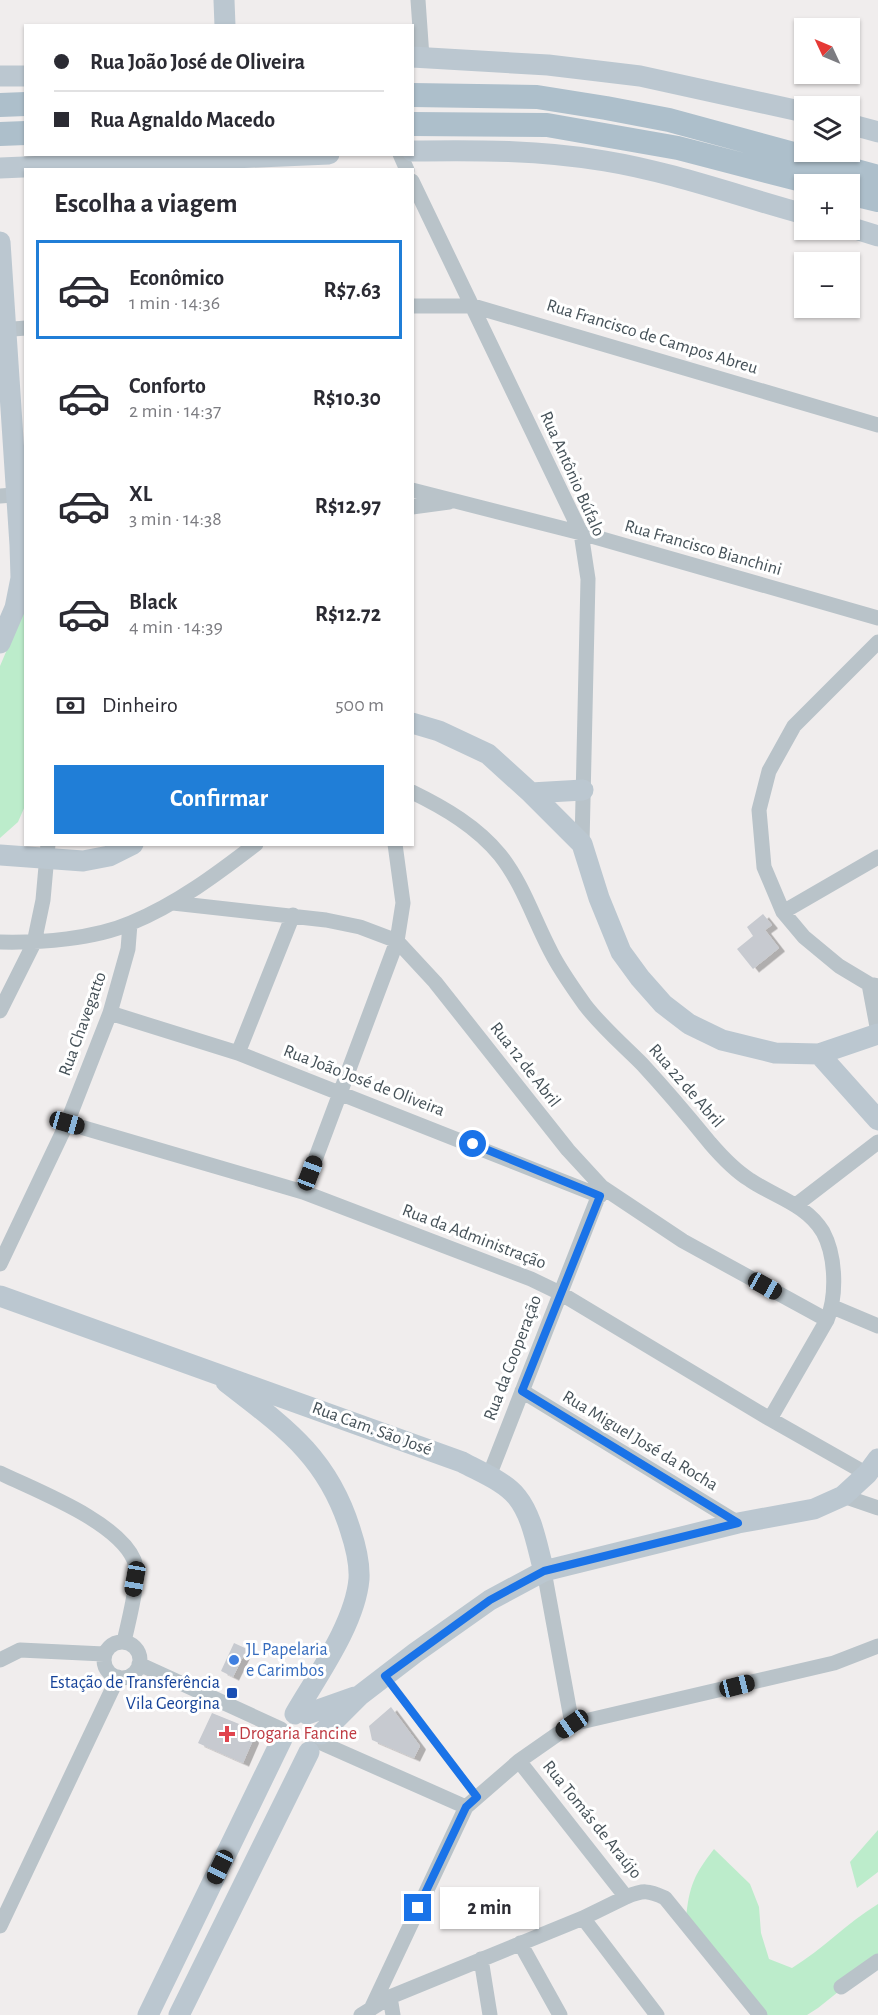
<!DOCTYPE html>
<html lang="pt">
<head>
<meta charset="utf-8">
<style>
	body { margin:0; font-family:"Alegreya Sans",sans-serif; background:#f7f7f7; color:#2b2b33; height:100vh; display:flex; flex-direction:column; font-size:22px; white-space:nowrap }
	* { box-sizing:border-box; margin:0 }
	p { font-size:20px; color:#7c7c81 }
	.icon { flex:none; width:33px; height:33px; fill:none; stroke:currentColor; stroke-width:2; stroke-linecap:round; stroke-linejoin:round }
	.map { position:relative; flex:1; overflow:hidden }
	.side { position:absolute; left:24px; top:168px; width:390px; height:678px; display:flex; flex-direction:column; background:#fff; border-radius:0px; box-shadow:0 2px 4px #0004 }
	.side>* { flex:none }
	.hud { position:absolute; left:24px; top:24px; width:390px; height:132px; border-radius:0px; box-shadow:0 2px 4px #0004; display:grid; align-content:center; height:132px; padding:0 30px; background:#fff }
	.needle { width:39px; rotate:314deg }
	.fabs { position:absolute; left:794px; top:18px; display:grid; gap:12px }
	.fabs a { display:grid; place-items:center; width:66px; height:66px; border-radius:0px; background:#fff; box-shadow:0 2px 4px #0004; font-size:30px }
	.end { position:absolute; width:27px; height:27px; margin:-14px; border:8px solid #1a73e8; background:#fff; box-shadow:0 0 0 3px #fff }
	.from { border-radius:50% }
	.bubble { position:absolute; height:42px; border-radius:0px; background:#fff; box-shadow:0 2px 4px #0004; font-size:20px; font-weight:700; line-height:42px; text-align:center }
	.car { position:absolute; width:18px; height:36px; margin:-18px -9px; border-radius:8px; box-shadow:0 0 4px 2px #0007; background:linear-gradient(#222 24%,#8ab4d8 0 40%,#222 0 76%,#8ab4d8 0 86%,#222 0) }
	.hud b { display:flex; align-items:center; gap:21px; height:57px; font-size:22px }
	.hud b+b { border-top:2px solid #e1e1e2 }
	.hud i { width:15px; height:15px; background:#2b2b33 }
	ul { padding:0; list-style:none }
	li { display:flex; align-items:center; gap:18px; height:99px; margin:0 12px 9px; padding:0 18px; border:3px solid transparent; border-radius:0px }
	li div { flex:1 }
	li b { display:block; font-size:22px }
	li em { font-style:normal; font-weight:700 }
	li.current { border-color:#207ed7 }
	li>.icon { width:54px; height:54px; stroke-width:1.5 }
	h2 { padding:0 30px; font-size:27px; line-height:72px }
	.pay { display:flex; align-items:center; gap:15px; height:66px; padding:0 30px; font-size:22px }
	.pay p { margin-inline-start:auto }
	.cta { display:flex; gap:12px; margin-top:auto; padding:12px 30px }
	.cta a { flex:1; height:69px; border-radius:0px; background:#207ed7; color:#fff; font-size:24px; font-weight:700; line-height:69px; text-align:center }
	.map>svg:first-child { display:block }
	.green { fill:#bceccb }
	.building { fill:#c7cad0; filter:url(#shadow) }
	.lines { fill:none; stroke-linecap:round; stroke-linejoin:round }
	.lane { stroke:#b9c3c9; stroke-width:8 }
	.street { stroke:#b9c3c9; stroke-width:15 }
	.secondary { stroke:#bbc7d0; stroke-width:21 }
	.primary { stroke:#adbfcb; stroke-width:24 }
	.route { stroke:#1a73e8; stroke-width:8 }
	.shop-dot { fill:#3f7fe0; stroke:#fff; stroke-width:2 }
	.transit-dot { fill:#1a4fb4; stroke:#fff; stroke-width:2 }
	.health-dot { fill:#e0444e; stroke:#fff; stroke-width:2 }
	.labels { text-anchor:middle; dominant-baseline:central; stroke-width:6; stroke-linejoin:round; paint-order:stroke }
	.street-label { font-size:18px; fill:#465259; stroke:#fff }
	.shop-label { font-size:18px; fill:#366cbe; stroke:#fff; text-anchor:start }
	.transit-label { font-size:18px; fill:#164399; stroke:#fff; text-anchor:end }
	.health-label { font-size:18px; fill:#be3a42; stroke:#fff; text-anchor:start }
</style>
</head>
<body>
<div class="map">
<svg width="878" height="2015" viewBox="0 0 878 2015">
	<defs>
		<filter id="shadow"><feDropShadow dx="6" dy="3.5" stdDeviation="0" flood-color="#0004"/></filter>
	</defs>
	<rect width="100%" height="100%" fill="#f0eded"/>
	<!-- green -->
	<path class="green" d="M25,602V806L18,822L0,838V666L23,612Z
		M878,1830V1872L857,1888L850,1862Z
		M714,1849L750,1884L759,1907L761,1933L769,1959L792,1968C823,1949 847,1923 878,1904V1960L818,2008L807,2015H764L686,1919C689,1886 694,1875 714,1849Z"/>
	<!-- building -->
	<path class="building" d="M763,914L772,925L765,930L779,948L753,969L737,949L753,936L747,927Z
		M234,1643L247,1649L233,1677L221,1671Z
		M391,1707L420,1746L414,1758L372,1740L369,1726Z
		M212,1713L249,1728L253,1740L243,1763L198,1743Z"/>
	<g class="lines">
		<!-- lane -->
		<path class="lane" d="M386,1677L477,1797"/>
		<!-- street -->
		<path class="street" d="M418,0L422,57
			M400,154L407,170
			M412,181L581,533L588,579L582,844
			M412,306H473L878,425
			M0,330L26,328
			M412,490L581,533L878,618
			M0,496L26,494
			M412,507L449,502
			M878,642L794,726L769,771L759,810L764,867L783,912L804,937L839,966L869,984L878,986
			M412,792C445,808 477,827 500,855C523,884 534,920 551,952C560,970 573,988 585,1005C602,1027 623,1045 642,1064C666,1090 688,1116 710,1143C722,1157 734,1170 750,1180C775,1197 806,1204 823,1232C836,1256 837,1296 827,1320L770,1419
			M173,903L326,920L360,927L397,941L435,982L568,1150L602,1187L683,1241L827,1320
			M783,912L878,857
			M0,942C41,943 94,939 131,923C177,904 217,874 256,844
			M869,984L878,1032
			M0,1011L34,943L43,900L48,844
			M110,1013L238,1053L600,1196
			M238,1053L293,915
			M67,1123L303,1192L531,1279L560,1293L770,1419L867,1474
			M303,1192L397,941L403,903L395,844
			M796,1205L878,1142
			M0,1264L67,1123L110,1013L128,949L130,924
			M833,1307L878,1326
			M522,1391L738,1523
			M0,1473C37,1491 117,1521 134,1560C141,1578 128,1622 124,1642
			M489,1476L602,1187
			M843,1496L878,1508
			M544,1571L572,1724
			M104 1660a18 18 0 1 1 36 0a18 18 0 1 1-36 0Z
			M0,1660L20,1650L104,1654
			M139,1664L281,1729
			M319,1742L466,1807
			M519,1761L626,1897C643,1890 648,1890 665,1898L760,2015
			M583,1918L657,2015
			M0,1926L118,1677
			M520,1943L560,2015
			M481,1959L490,2015
			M841,1987L878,1961
			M390,1997L393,2015
			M371,2009L466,1807L519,1761L572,1724L834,1663L878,1646
			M361,2015L390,1997L583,1918L626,1897"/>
		<!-- secondary -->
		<path class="secondary" d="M224,0L225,26
			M412,57L548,65L640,76L804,112
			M0,76H26
			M849,124L878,132
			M412,151C477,150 541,150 605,161C672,172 738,196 804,214
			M0,168L329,154
			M849,227L878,236
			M0,242L20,545L21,578L15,608L0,643
			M412,723L439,731L488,754L531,793L582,844L599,898L621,952L640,978L663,1004L689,1024L722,1040L775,1053L819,1054L878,1034
			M531,793L583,790
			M0,855L83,861L109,856L133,844
			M819,1054L878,1120
			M0,1296L462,1462C480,1472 504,1481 517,1497C533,1517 537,1547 544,1571
			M226,1382C284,1427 327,1456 350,1529C355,1544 360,1562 359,1579C355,1624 317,1676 295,1714
			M307,1714L355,1697
			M321,1734L359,1696L415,1653L490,1600L544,1571L738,1523L814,1509L843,1496L867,1474L878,1459
			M148,2015L282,1739
			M179,2015L309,1752"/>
		<!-- primary -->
		<path class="primary" d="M412,95L537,97L606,108L669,120L878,177
			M0,105L26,104
			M412,124L547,125L678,148L817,184
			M0,134L26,133
			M849,193L878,200"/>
	</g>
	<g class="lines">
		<!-- route -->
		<path class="route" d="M418,1908L466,1807L477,1797L385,1676L490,1600L544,1571L738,1523L522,1391L600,1196L473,1144"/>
	</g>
	<!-- markers -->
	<circle class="shop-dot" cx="234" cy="1660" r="6"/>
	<rect class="transit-dot" x="226" y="1687" width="12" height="12" rx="3"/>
	<path class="health-dot" d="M224 1725h6v6h6v6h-6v6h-6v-6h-6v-6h6z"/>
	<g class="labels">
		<!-- street labels -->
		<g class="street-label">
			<text transform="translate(652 337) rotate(17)">Rua Francisco de Campos Abreu</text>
			<text transform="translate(572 474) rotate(66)">Rua Antônio Búfalo</text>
			<text transform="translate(703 548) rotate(16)">Rua Francisco Bianchini</text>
			<text transform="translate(83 1024) rotate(-70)">Rua Chavegatto</text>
			<text transform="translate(525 1065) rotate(52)">Rua 12 de Abril</text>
			<text transform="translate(364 1081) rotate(21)">Rua João José de Oliveira</text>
			<text transform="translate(686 1086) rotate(49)">Rua 22 de Abril</text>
			<text transform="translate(474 1237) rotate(21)">Rua da Administração</text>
			<text transform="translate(513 1358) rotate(-69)">Rua da Cooperação</text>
			<text transform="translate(372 1429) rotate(20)">Rua Cam. São José</text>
			<text transform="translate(640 1441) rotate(31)">Rua Miguel José da Rocha</text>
			<text transform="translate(592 1820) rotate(51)">Rua Tomás de Araújo</text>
		</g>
		<!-- shop labels -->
		<g class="shop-label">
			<text x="246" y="1650">JL Papelaria<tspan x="246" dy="21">e Carimbos</tspan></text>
		</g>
		<!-- transit labels -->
		<g class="transit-label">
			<text x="220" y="1683">Estação de Transferência<tspan x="220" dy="21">Vila Georgina</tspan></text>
		</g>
		<!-- health labels -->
		<g class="health-label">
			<text x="239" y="1734">Drogaria Fancine</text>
		</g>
	</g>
</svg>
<div class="fabs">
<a><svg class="needle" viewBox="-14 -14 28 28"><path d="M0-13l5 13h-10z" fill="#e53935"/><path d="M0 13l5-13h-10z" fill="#7c7c81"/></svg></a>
<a><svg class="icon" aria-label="layers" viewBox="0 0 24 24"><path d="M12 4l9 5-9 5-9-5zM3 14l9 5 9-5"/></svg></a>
<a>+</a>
<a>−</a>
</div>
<i class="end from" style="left:473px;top:1144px"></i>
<i class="end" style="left:418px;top:1908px"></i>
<div class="bubble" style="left:440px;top:1887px;width:99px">2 min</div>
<i class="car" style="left:67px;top:1123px;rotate:106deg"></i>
<i class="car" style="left:310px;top:1173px;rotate:21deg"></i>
<i class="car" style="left:765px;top:1286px;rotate:119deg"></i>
<i class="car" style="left:135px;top:1579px;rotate:190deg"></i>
<i class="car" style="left:737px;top:1686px;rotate:76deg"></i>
<i class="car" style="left:572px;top:1724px;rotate:235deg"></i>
<i class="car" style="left:220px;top:1867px;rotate:206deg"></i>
<div class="hud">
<b><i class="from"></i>Rua João José de Oliveira</b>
<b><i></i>Rua Agnaldo Macedo</b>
</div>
<section class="side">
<h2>Escolha a viagem</h2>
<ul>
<li class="current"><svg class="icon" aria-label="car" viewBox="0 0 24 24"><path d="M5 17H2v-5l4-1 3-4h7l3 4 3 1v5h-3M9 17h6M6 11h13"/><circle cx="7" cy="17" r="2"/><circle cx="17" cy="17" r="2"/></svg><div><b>Econômico</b><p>1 min · 14:36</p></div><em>R$7.63</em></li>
<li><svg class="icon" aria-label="car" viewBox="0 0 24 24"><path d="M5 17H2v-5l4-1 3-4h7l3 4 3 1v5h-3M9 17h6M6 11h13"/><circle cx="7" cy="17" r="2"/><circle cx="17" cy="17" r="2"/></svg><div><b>Conforto</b><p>2 min · 14:37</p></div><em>R$10.30</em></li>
<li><svg class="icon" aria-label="car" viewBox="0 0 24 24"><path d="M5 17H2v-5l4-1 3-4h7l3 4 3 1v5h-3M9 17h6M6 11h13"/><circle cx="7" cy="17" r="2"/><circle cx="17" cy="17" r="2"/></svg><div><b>XL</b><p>3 min · 14:38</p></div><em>R$12.97</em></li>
<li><svg class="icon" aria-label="car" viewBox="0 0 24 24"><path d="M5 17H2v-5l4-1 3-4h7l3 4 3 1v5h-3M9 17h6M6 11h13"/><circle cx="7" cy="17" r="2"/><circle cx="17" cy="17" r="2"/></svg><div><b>Black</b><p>4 min · 14:39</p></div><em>R$12.72</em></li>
</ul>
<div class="pay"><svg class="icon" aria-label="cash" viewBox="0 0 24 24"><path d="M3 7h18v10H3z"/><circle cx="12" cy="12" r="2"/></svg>Dinheiro<p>500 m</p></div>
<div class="cta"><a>Confirmar</a></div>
</section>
</div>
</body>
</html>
